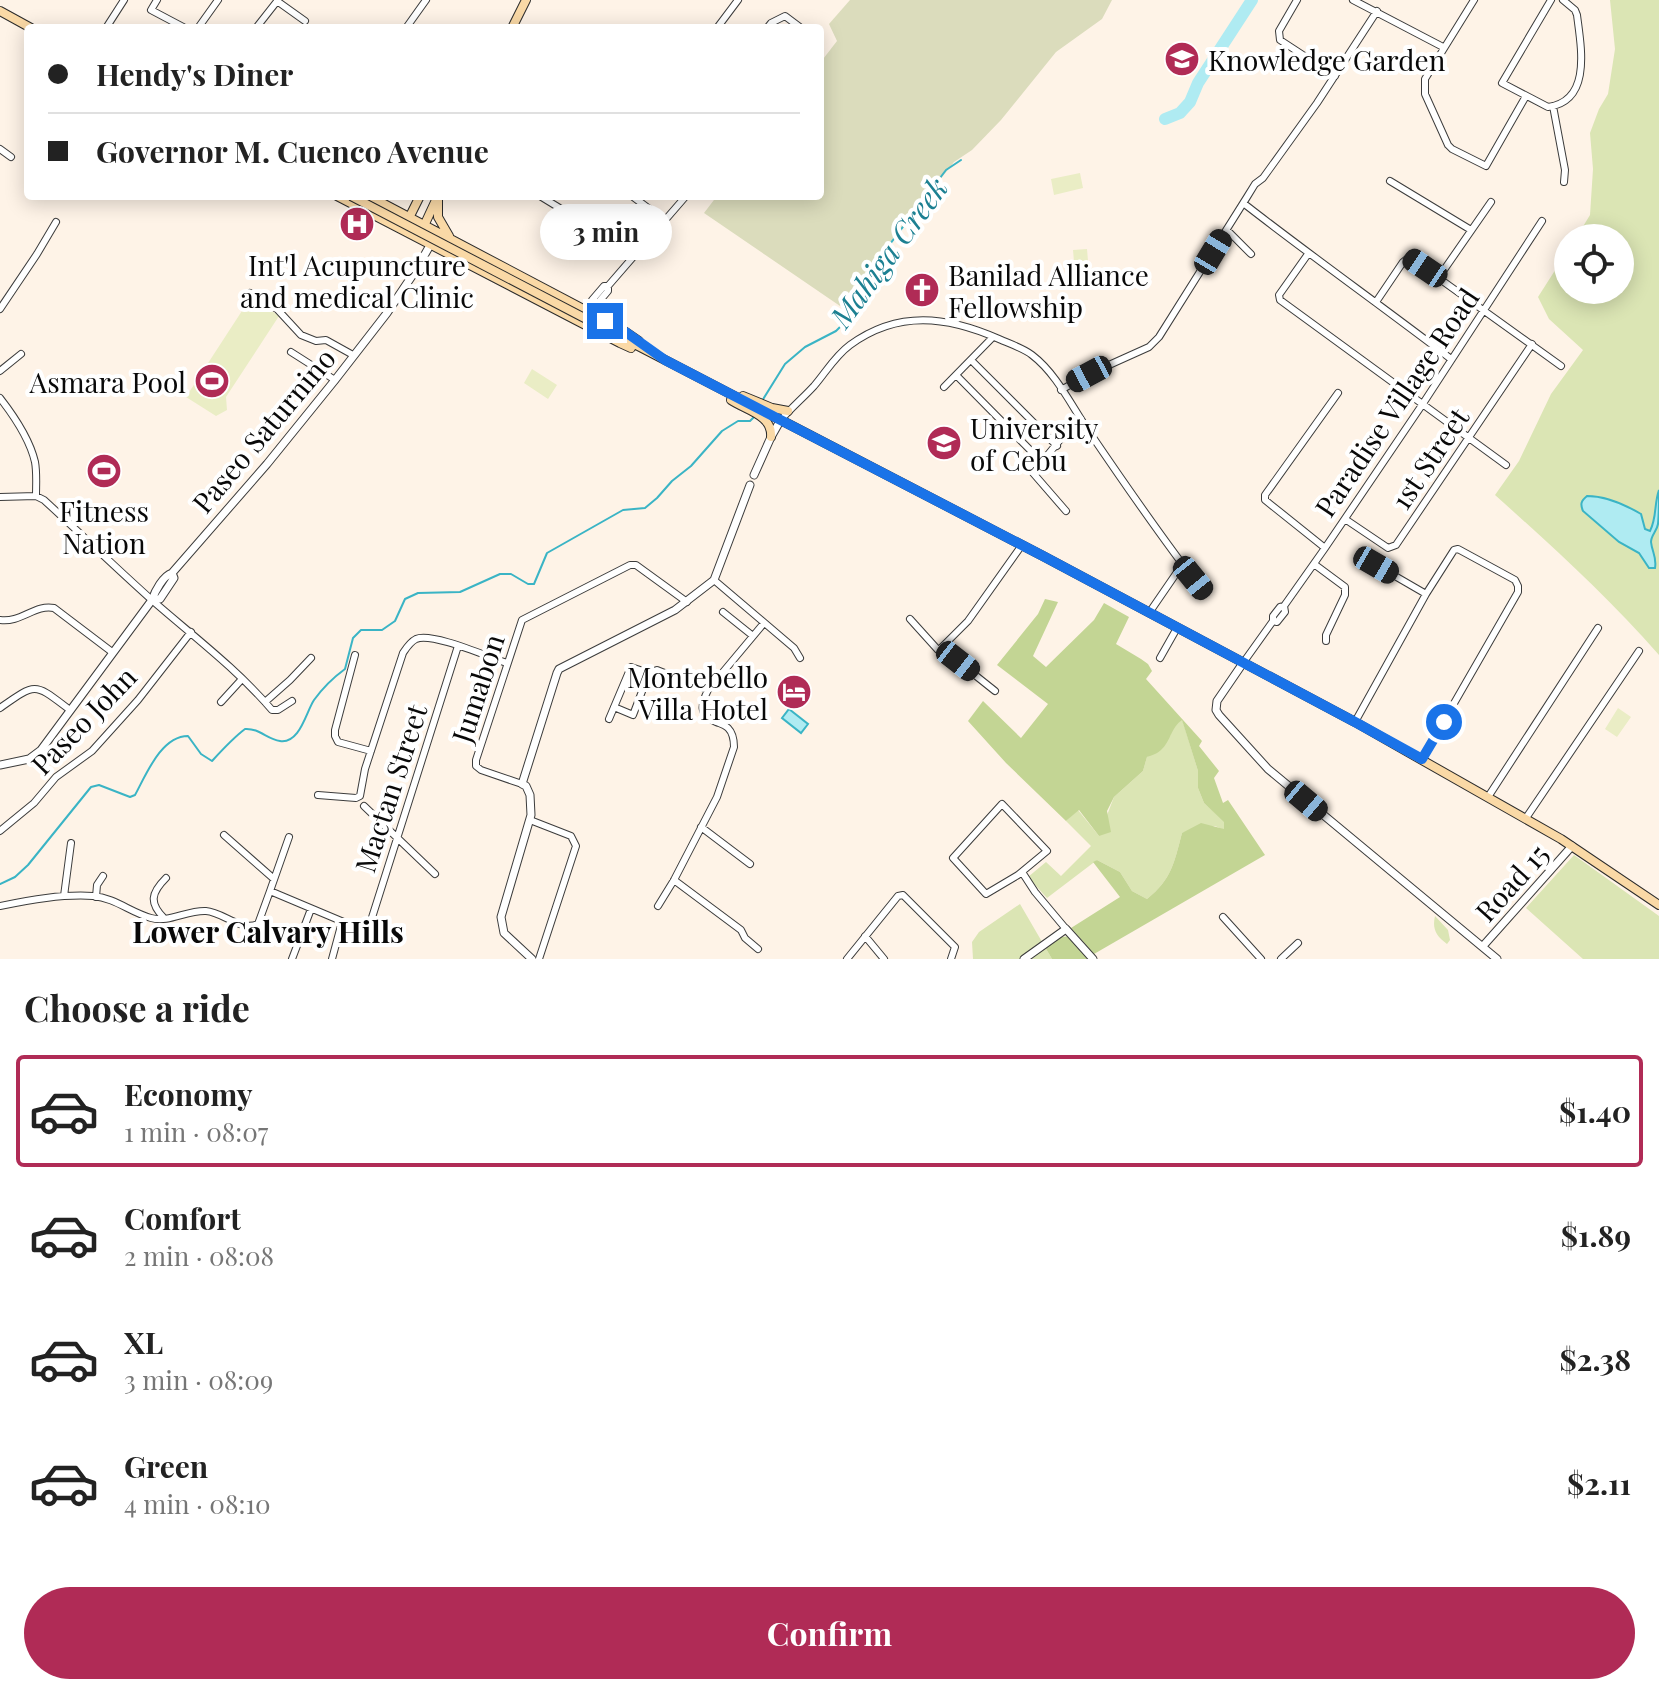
<!DOCTYPE html>
<html lang="en">
<head>
<meta charset="utf-8">
<style>
	body { margin:0; font-family:"Playfair Display",serif; background:#f2f2f2; color:#222; height:100vh; display:flex; flex-direction:column; font-size:30px; white-space:nowrap }
	* { box-sizing:border-box; margin:0 }
	p { font-size:26px; color:#767676 }
	.icon { flex:none; width:44px; height:44px; fill:none; stroke:currentColor; stroke-width:2; stroke-linecap:round; stroke-linejoin:round }
	.map { position:relative; height:959px; overflow:hidden }
	.sheet { display:flex; flex-direction:column; background:#fff; flex:1 }
	.sheet>* { flex:none }
	.banner { position:absolute; left:24px; top:24px; width:800px; height:176px; border-radius:8px; box-shadow:0 4px 20px #0003; display:grid; align-content:center; height:176px; padding:0 24px; background:#fff }
	.fabs { position:absolute; left:1554px; top:224px; display:grid; gap:16px }
	.fabs a { display:grid; place-items:center; width:80px; height:80px; border-radius:50%; background:#fff; box-shadow:0 4px 20px #0003; font-size:40px }
	.end { position:absolute; width:36px; height:36px; margin:-18px; border:10px solid #1a73e8; background:#fff; box-shadow:0 0 0 4px #fff }
	.from { border-radius:50% }
	.bubble { position:absolute; height:56px; border-radius:28px; background:#fff; box-shadow:0 4px 20px #0003; font-size:26px; font-weight:700; line-height:56px; text-align:center }
	.car { position:absolute; width:24px; height:48px; margin:-24px -12px; border-radius:10px; box-shadow:0 0 6px 2px #0007; background:linear-gradient(#222 24%,#8ab4d8 0 40%,#222 0 76%,#8ab4d8 0 86%,#222 0) }
	.banner b { display:flex; align-items:center; gap:28px; height:76px; font-size:30px }
	.banner b+b { border-top:2px solid #e0e0e0 }
	.banner i { width:20px; height:20px; background:#222 }
	ul { padding:0; list-style:none }
	li { display:flex; align-items:center; gap:24px; height:112px; margin:0 16px 12px; padding:0 8px; border:4px solid transparent; border-radius:8px }
	li div { flex:1 }
	li b { display:block; font-size:30px }
	li em { font-style:normal; font-weight:700 }
	li.on { border-color:#b02b56 }
	li>.icon { width:72px; height:72px; stroke-width:1.5 }
	h2 { padding:0 24px; font-size:36px; line-height:96px }
	.cta { display:flex; gap:16px; margin-top:auto; padding:16px 24px }
	.cta a { flex:1; height:92px; border-radius:48px; background:#b02b56; color:#fff; font-size:32px; font-weight:700; line-height:92px; text-align:center }
	.map>svg:first-child { display:block }
	.green { fill:#dbe5b4 }
	.forest { fill:#c3d594 }
	.cemetery { fill:#dbdcbc }
	.pitch { fill:#eaedc5 }
	.water { fill:#afebf2; stroke:#3ab4c5; stroke-width:2 }
	.lines { fill:none; stroke-linecap:round; stroke-linejoin:round }
	.stream { stroke:#3ab4c5; stroke-width:2 }
	.river { stroke:#afebf2; stroke-width:12 }
	.minor-casing { stroke:#3c3c3c; stroke-width:8 }
	.tertiary-casing { stroke:#3c3c3c; stroke-width:9 }
	.secondary-casing { stroke:#2b2b2b; stroke-width:10 }
	.minor { stroke:#fff; stroke-width:6 }
	.tertiary { stroke:#fff; stroke-width:7 }
	.secondary { stroke:#fad9a6; stroke-width:8 }
	.secondary-bridge-casing { stroke:#2b2b2b; stroke-width:10; stroke-linecap:butt }
	.secondary-bridge { stroke:#fad9a6; stroke-width:8 }
	.route { stroke:#1a73e8; stroke-width:10 }
	.labels { text-anchor:middle; dominant-baseline:central; stroke-width:8; stroke-linejoin:round; paint-order:stroke }
	.poi-label { font-size:28px; fill:#090909; stroke:#fff; text-anchor:start }
	.street-label { font-size:28px; fill:#090909; stroke:#fff }
	.water-label { font-size:30px; font-style:italic; fill:#1c8092; stroke:#fff }
	.neighbourhood-label { font-size:30px; font-weight:bold; fill:#090909; stroke:#fff }
</style>
</head>
<body>
<div class="map">
<svg width="1659" height="959" viewBox="0 0 1659 959">
	<rect width="100%" height="100%" fill="#fef3e7"/>
	<!-- green -->
	<path class="green" d="M1610,0H1659V655C1607,596 1553,547 1495,495L1519,461L1551,394L1583,350L1549,319L1538,297L1568,250V290H1620V238H1576L1590,215L1593,169L1590,133L1599,109L1608,94L1615,49Z
		M1182,719L1198,771V788L1204,803L1224,821V830L1215,826L1182,833C1174,863 1172,879 1147,899L1132,891L1120,872L1097,860L1047,898L1028,877L1046,862L1061,876L1091,846L1066,821L1078,810L1099,836L1114,797L1143,771L1147,757L1170,736L1174,725Z
		M1574,855L1659,916V959H1583L1526,908Z
		M1020,904L1052,959H973L972,942L979,932Z
		M1435,916L1448,930L1450,940L1447,944C1436,936 1432,929 1435,916Z"/>
	<!-- forest -->
	<path class="forest" d="M1045,599L1058,602L1033,656L1046,667L1094,620L1104,603L1129,617L1116,644L1141,659L1148,664L1152,671L1146,679L1202,741L1199,746L1219,771L1214,778L1223,803L1228,800L1265,855L1094,954L1071,928L1120,897L1093,862L1097,860L1120,872L1132,891L1147,899C1172,879 1174,863 1182,833L1201,823L1224,829V822L1204,803L1198,788V771L1182,720C1171,727 1171,741 1161,750C1157,754 1152,755 1147,757L1143,771L1114,797L1107,811L1111,832L1099,836L1079,810L1066,821L1006,763L968,721L983,701L1021,738L1048,704L997,665L1038,614Z
		M1070,936L1091,959H1052L1045,947L1062,937Z"/>
	<!-- cemetery -->
	<path class="cemetery" d="M850,0H1112L1102,19L1056,52L1001,120L972,150L954,162L840,306L704,213L717,196H820V63L837,41L829,24Z"/>
	<!-- pitch -->
	<path class="pitch" d="M1080,173L1083,188L1054,195L1051,179Z
		M1087,249L1090,284L1076,285L1073,250Z
		M251,297L279,316L226,397L227,410L216,416L186,397Z
		M532,369L557,385L548,399L524,383Z
		M1618,708L1631,717L1617,737L1605,729Z"/>
	<!-- water -->
	<path class="water" d="M213,373H215L217,380H224L227,382V386L223,391L213,390L207,385V378Z
		M1659,490C1659,501 1659,513 1658,524C1657,531 1651,535 1651,542C1652,552 1657,557 1655,568H1649L1639,553L1619,542L1583,511C1580,504 1581,501 1587,496C1606,496 1624,504 1641,514L1645,529L1650,531C1657,518 1654,503 1659,490Z
		M789,709L808,724L801,733L782,718Z"/>
	<g class="lines">
		<!-- stream -->
		<path class="stream" d="M762,401L785,364L805,347L836,331L842,325L853,307L862,281L946,170L961,160
			M0,884L15,877L28,865L91,787L99,785L130,797L135,795C146,775 161,736 188,736L201,754L212,761C223,749 233,738 245,729C259,728 267,739 280,741C300,744 306,712 314,700C322,689 334,677 345,669L353,638L361,630H382L395,621L405,599L418,593L460,592L500,574H511L528,584H534L547,553L623,510L645,508L657,498L672,481L691,466L722,431L738,421H750L754,417"/>
		<!-- river -->
		<path class="river" d="M1165,119L1180,113L1190,102L1198,83L1252,0"/>
		<defs>
			<path id="minor" d="M157,0L151,10L185,28
				M1297,0L1279,31L1280,40L1335,76
				M1353,0L1443,47
				M1474,0L1425,79V94L1448,145L1452,149L1486,166L1526,96
				M1551,0L1502,83L1548,107C1592,101 1581,47 1577,15L1575,10L1563,0
				M277,1L305,21
				M106,28L124,0
				M198,28L218,0
				M256,28L278,0
				M406,28L426,0
				M717,28L738,0
				M767,28L771,23L785,16L801,28
				M1553,106L1565,170L1564,182
				M0,149L11,157
				M1390,181L1471,230
				M540,196L602,234L631,258
				M632,196L664,220
				M1247,206C1314,258 1383,307 1451,359
				M1227,230L1251,254
				M1308,254L1279,295L1280,300L1506,465
				M1439,277L1491,202
				M250,293L277,309L301,335L316,341L326,340L353,355
				M1376,302L1403,262L1408,258L1412,259L1561,366
				M593,304H597L608,291V286
				M0,309L37,254L56,222
				M587,311L593,304L592,300L604,286H608L686,196
				M291,352L335,380
				M971,360L1057,446
				M0,371L21,354
				M956,375L1042,462
				M944,387L993,337
				M1061,390L1089,374L1149,347L1159,337L1247,197L1255,184L1263,178L1317,103L1377,11
				M0,398C14,416 30,440 35,462C37,473 36,485 36,496
				M780,421C791,408 803,398 814,386C826,372 835,356 850,345C898,310 947,316 999,339C1010,344 1023,348 1032,355C1057,374 1072,407 1090,433C1126,486 1163,540 1203,591
				M0,497L36,496L44,500C80,533 116,568 153,601C193,636 237,669 272,710H278L292,701
				M1066,511L1033,473L1068,430L1080,419
				M1345,519L1388,548L1396,545L1532,344
				M1325,548L1265,500V495L1338,393
				M1314,564L1345,587V595L1326,635V641
				M1376,565L1426,594
				M714,580L794,648L800,658
				M723,612L753,636
				M1149,613L1182,565
				M910,619L938,650L941,648L968,621L1022,545
				M0,620C21,623 35,604 54,608L112,652
				M1273,621L1277,622L1285,612L1284,606
				M941,648L995,691
				M355,655L335,730V736L338,742L371,751
				M1160,658L1177,628
				M1243,663L1273,621V616L1280,607L1284,606L1325,548L1422,405L1542,221
				M221,702L242,679
				M265,702L290,680L311,658
				M614,707L633,715L649,673L657,670L708,690
				M0,708C37,682 34,683 70,710
				M609,719L631,667L649,673
				M1355,722L1426,594L1454,550L1458,549L1515,580L1518,586V592L1422,759
				M522,784L481,770L476,766V760L522,620L630,565H636L687,602
				M318,795L356,798L360,796L365,769L403,653C407,647 410,642 416,639C432,632 488,657 507,663
				M1488,797L1598,628
				M1002,804L1047,851L1018,875L986,894L953,858Z
				M364,806L435,874
				M1526,818L1639,651
				M530,820L571,836L576,846L539,959
				M701,827L750,864
				M0,831L34,803L56,777L92,751L138,700L191,632
				M224,835L274,879
				M1022,872L1035,892L1066,929
				M674,880L741,930L745,938L758,949
				M270,891L289,837
				M64,896L71,843
				M96,897L97,885L103,876
				M0,906C30,900 62,894 93,896C115,898 130,912 151,918C169,923 187,910 206,911C223,912 241,932 258,924L270,891L365,931L369,927L458,646
				M658,906L674,880L717,797L734,747C734,740 733,733 728,728C724,724 721,724 716,722C698,715 701,704 708,690L764,623
				M1223,917L1261,959
				M164,918C149,903 151,893 166,878
				M865,936L884,959
				M292,959L311,909
				M332,959L342,922
				M847,959L898,896L903,895L955,947L951,959
				M1281,959L1298,943"/>
			<path id="tertiary" d="M754,475L771,437L780,421
				M152,600L160,599L174,578L172,573
				M1243,663L1217,701L1216,710L1219,715L1268,769L1497,959
				M0,765L29,759L41,750L152,600C155,591 163,576 172,573L267,464L335,380L387,313L416,270L433,240
				M1483,946L1572,846
				M532,959L504,933L501,917L531,815L530,795L526,786L522,784L557,673L559,669L675,610L714,580L750,485
				M1024,959L1066,929L1093,959"/>
			<path id="secondary" d="M0,11L31,28
				M512,28L526,0
				M337,196L620,343L631,348
				M369,196L623,330L639,341
				M438,196V217L449,236
				M407,222L420,196
				M423,228L436,200
				M615,334L1043,556L1355,722L1561,839L1659,905
				M743,396L772,408L788,411
				M731,400C746,410 773,415 771,437"/>
		</defs>
		<!-- minor casing -->
		<use href="#minor" class="minor-casing"/>
		<!-- tertiary casing -->
		<use href="#tertiary" class="tertiary-casing"/>
		<!-- secondary casing -->
		<use href="#secondary" class="secondary-casing"/>
		<!-- minor -->
		<use href="#minor" class="minor"/>
		<!-- tertiary -->
		<use href="#tertiary" class="tertiary"/>
		<!-- secondary -->
		<use href="#secondary" class="secondary"/>
		<defs>
			<path id="secondary-bridge" d="M351,196L615,334"/>
		</defs>
		<!-- secondary-bridge casing -->
		<use href="#secondary-bridge" class="secondary-bridge-casing"/>
		<!-- secondary-bridge -->
		<use href="#secondary-bridge" class="secondary-bridge"/>
	</g>
	<g class="lines">
		<!-- route -->
		<path class="route" d="M605,321L627,333L665,360L1043,556L1355,722L1422,759L1444,722"/>
	</g>
	<!-- icons -->
	<defs>
		<symbol id="school-disc" viewBox="-11 -11 22 22"><circle r="9.5" fill="#b02b56" stroke="#fff"/><path d="M0-5L7-2L0 1L-7-2ZM-4 1L0 2.5L4 1V4Q0 6-4 4Z" fill="#fff"/></symbol>
		<symbol id="hospital-disc" viewBox="-11 -11 22 22"><circle r="9.5" fill="#b02b56" stroke="#fff"/><path d="M-5-5h3v3.5h4V-5h3V5h-3V1.5h-4V5h-3Z" fill="#fff"/></symbol>
		<symbol id="church-disc" viewBox="-11 -11 22 22"><circle r="9.5" fill="#b02b56" stroke="#fff"/><path d="M-1.2-6h2.4v3.5h3.3v2.4h-3.3V6h-2.4V-.1h-3.3v-2.4h3.3Z" fill="#fff"/></symbol>
		<symbol id="stadium-disc" viewBox="-11 -11 22 22"><circle r="9.5" fill="#b02b56" stroke="#fff"/><path d="M0-5a6.5 5 0 1 0 0 10a6.5 5 0 1 0 0-10ZM-3.5-1.8h7v3.6h-7Z" fill="#fff"/></symbol>
		<symbol id="university-disc" viewBox="-11 -11 22 22"><circle r="9.5" fill="#b02b56" stroke="#fff"/><path d="M0-5L7-2L0 1L-7-2ZM-4 1L0 2.5L4 1V4Q0 6-4 4Z" fill="#fff"/></symbol>
		<symbol id="hotel-disc" viewBox="-11 -11 22 22"><circle r="9.5" fill="#b02b56" stroke="#fff"/><path d="M-6-4.5h1.5V1H6V5H4.5V3h-9V5H-6ZM-4 0a1.8 1.8 0 1 1 3.6 0ZM.5 0V-2.5h3Q6-2.5 6 0Z" fill="#fff"/></symbol>
	</defs>
	<g fill-rule="evenodd">
		<use href="#school-disc" x="1162" y="39" width="40" height="40"/>
		<use href="#hospital-disc" x="337" y="204" width="40" height="40"/>
		<use href="#church-disc" x="902" y="270" width="40" height="40"/>
		<use href="#stadium-disc" x="192" y="361" width="40" height="40"/>
		<use href="#university-disc" x="924" y="423" width="40" height="40"/>
		<use href="#stadium-disc" x="84" y="451" width="40" height="40"/>
		<use href="#hotel-disc" x="774" y="672" width="40" height="40"/>
	</g>
	<g class="labels">
		<!-- poi labels -->
		<g class="poi-label">
			<text x="1208" y="59">Knowledge Garden</text>
			<text x="357" y="264" text-anchor="middle">Int'l Acupuncture<tspan x="357" dy="32">and medical Clinic</tspan></text>
			<text x="948" y="274">Banilad Alliance<tspan x="948" dy="32">Fellowship</tspan></text>
			<text x="186" y="381" text-anchor="end">Asmara Pool</text>
			<text x="970" y="427">University<tspan x="970" dy="32">of Cebu</tspan></text>
			<text x="104" y="510" text-anchor="middle">Fitness<tspan x="104" dy="32">Nation</tspan></text>
			<text x="768" y="676" text-anchor="end">Montebello<tspan x="768" dy="32">Villa Hotel</tspan></text>
		</g>
		<!-- street labels -->
		<g class="street-label">
			<text transform="translate(1396 402) rotate(-56)">Paradise Village Road</text>
			<text transform="translate(263 430) rotate(-50)">Paseo Saturnino</text>
			<text transform="translate(1429 458) rotate(-56)">1st Street</text>
			<text transform="translate(477 688) rotate(-72)">Jumabon</text>
			<text transform="translate(83 720) rotate(-46)">Paseo John</text>
			<text transform="translate(390 788) rotate(-72)">Mactan Street</text>
			<text transform="translate(1511 882) rotate(-48)">Road 15</text>
		</g>
		<!-- water labels -->
		<g class="water-label">
			<text transform="translate(888 252) rotate(-54)">Mahiga Creek</text>
		</g>
		<!-- neighbourhood labels -->
		<g class="neighbourhood-label">
			<text x="268" y="931">Lower Calvary Hills</text>
		</g>
	</g>
</svg>
<div class="fabs">
<a><svg class="icon" aria-label="locate" viewBox="0 0 24 24"><circle cx="12" cy="12" r="6"/><path d="M12 2v4M12 18v4M2 12h4M18 12h4"/></svg></a>
</div>
<i class="end from" style="left:1444px;top:722px"></i>
<i class="end" style="left:605px;top:321px"></i>
<div class="bubble" style="left:540px;top:204px;width:132px">3 min</div>
<i class="car" style="left:1213px;top:252px;rotate:31deg"></i>
<i class="car" style="left:1425px;top:268px;rotate:304deg"></i>
<i class="car" style="left:1089px;top:374px;rotate:242deg"></i>
<i class="car" style="left:1376px;top:565px;rotate:120deg"></i>
<i class="car" style="left:1193px;top:578px;rotate:141deg"></i>
<i class="car" style="left:958px;top:661px;rotate:128deg"></i>
<i class="car" style="left:1306px;top:801px;rotate:130deg"></i>
<div class="banner">
<b><i class="from"></i>Hendy's Diner</b>
<b><i></i>Governor M. Cuenco Avenue</b>
</div>
</div>
<section class="sheet">
<h2>Choose a ride</h2>
<ul>
<li class="on"><svg class="icon" aria-label="car" viewBox="0 0 24 24"><path d="M5 17H2v-5l4-1 3-4h7l3 4 3 1v5h-3M9 17h6M6 11h13"/><circle cx="7" cy="17" r="2"/><circle cx="17" cy="17" r="2"/></svg><div><b>Economy</b><p>1 min · 08:07</p></div><em>$1.40</em></li>
<li><svg class="icon" aria-label="car" viewBox="0 0 24 24"><path d="M5 17H2v-5l4-1 3-4h7l3 4 3 1v5h-3M9 17h6M6 11h13"/><circle cx="7" cy="17" r="2"/><circle cx="17" cy="17" r="2"/></svg><div><b>Comfort</b><p>2 min · 08:08</p></div><em>$1.89</em></li>
<li><svg class="icon" aria-label="car" viewBox="0 0 24 24"><path d="M5 17H2v-5l4-1 3-4h7l3 4 3 1v5h-3M9 17h6M6 11h13"/><circle cx="7" cy="17" r="2"/><circle cx="17" cy="17" r="2"/></svg><div><b>XL</b><p>3 min · 08:09</p></div><em>$2.38</em></li>
<li><svg class="icon" aria-label="car" viewBox="0 0 24 24"><path d="M5 17H2v-5l4-1 3-4h7l3 4 3 1v5h-3M9 17h6M6 11h13"/><circle cx="7" cy="17" r="2"/><circle cx="17" cy="17" r="2"/></svg><div><b>Green</b><p>4 min · 08:10</p></div><em>$2.11</em></li>
</ul>
<div class="cta"><a>Confirm</a></div>
</section>
</body>
</html>
